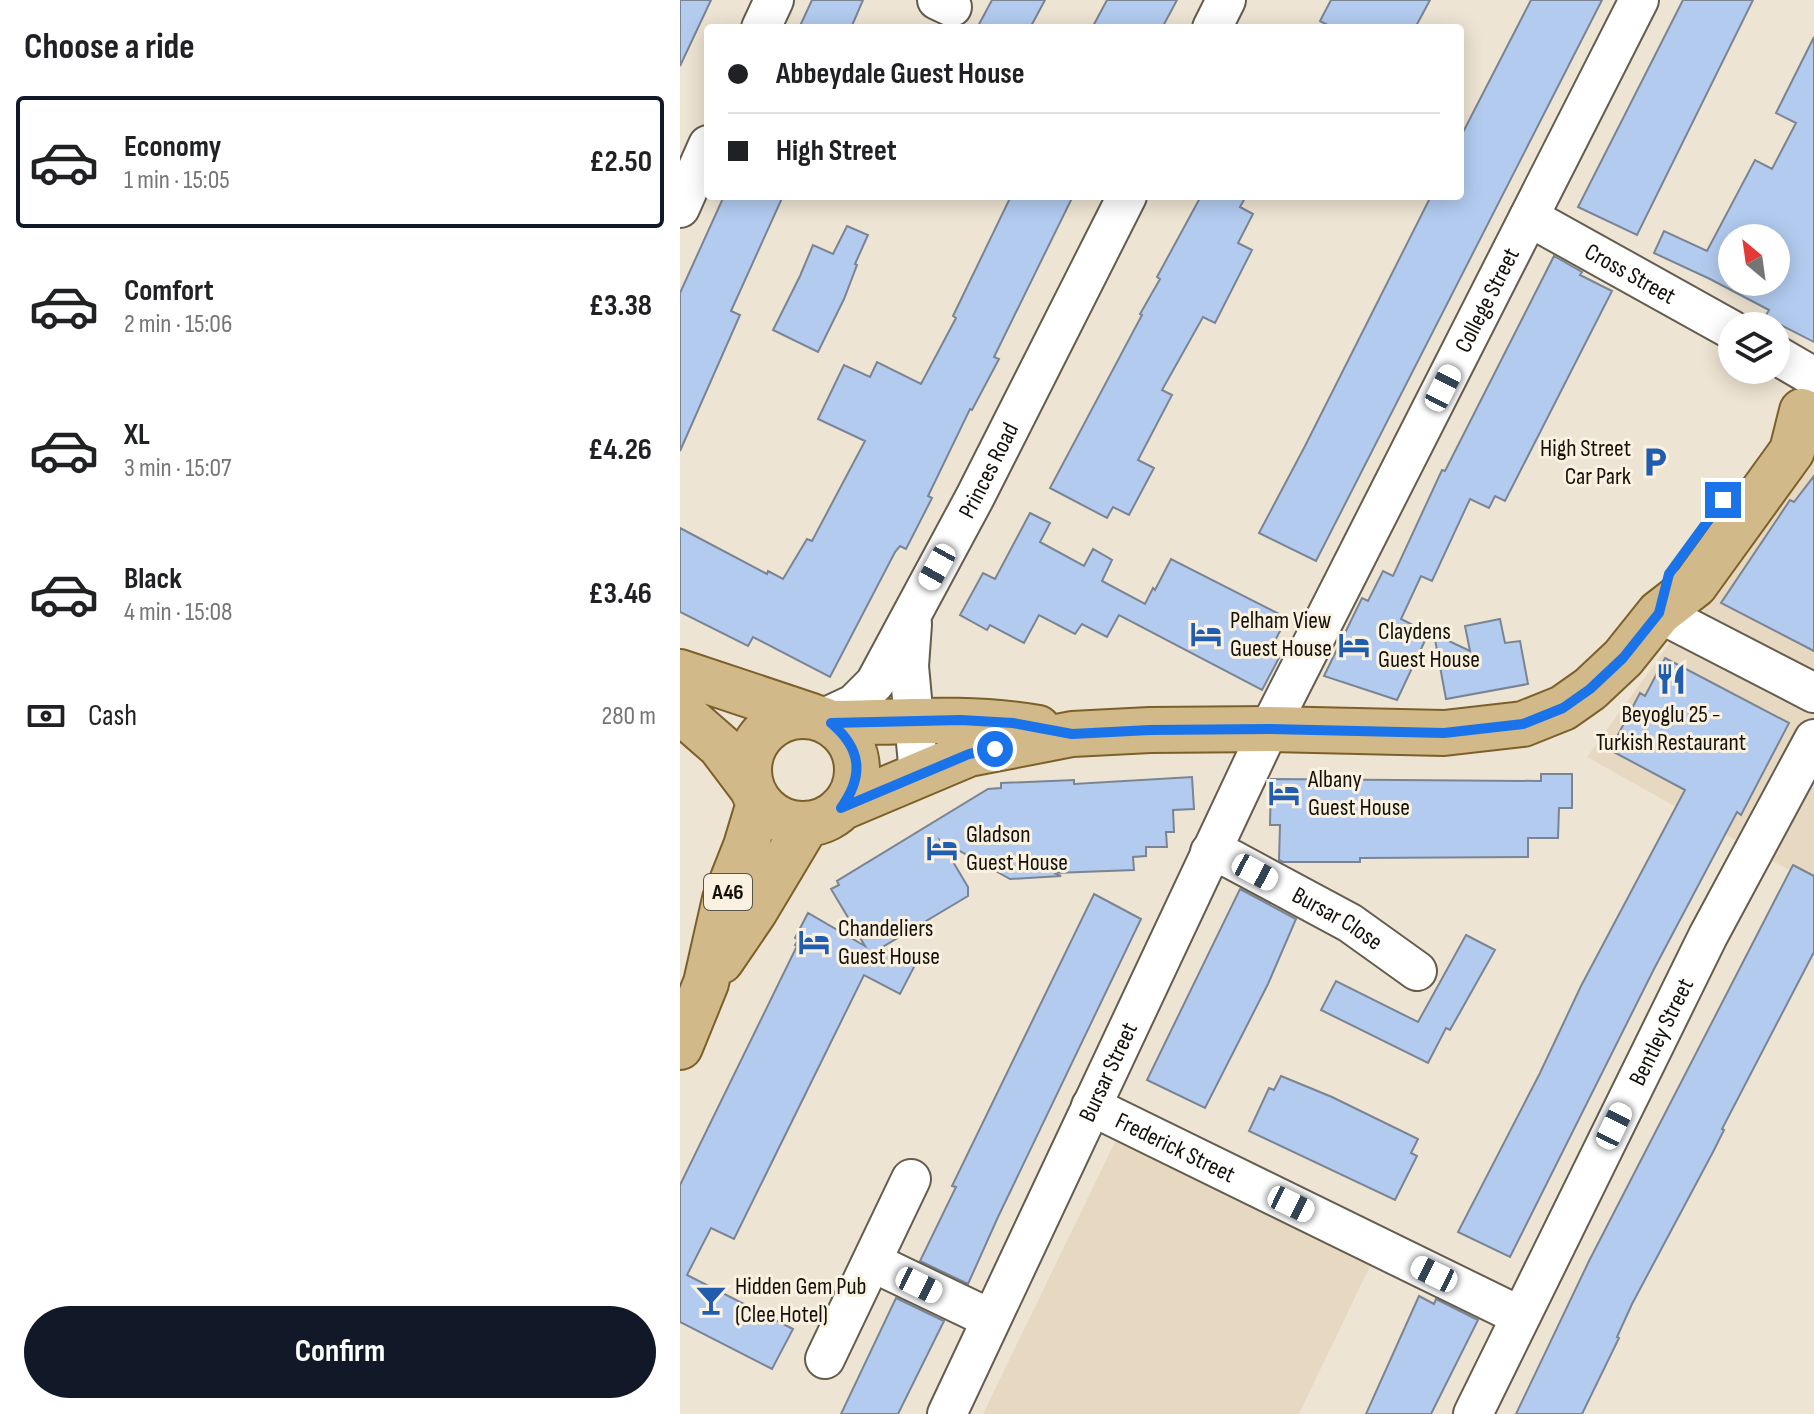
<!DOCTYPE html>
<html lang="en">
<head>
<meta charset="utf-8">
<style>
	body { margin:0; font-family:"Sofia Sans Condensed",sans-serif; background:#f6f6f6; color:#202124; height:100vh; display:flex; flex-direction:column; font-size:30px; white-space:nowrap }
	* { box-sizing:border-box; margin:0 }
	p { font-size:26px; color:#757577 }
	.icon { flex:none; width:44px; height:44px; fill:none; stroke:currentColor; stroke-width:2; stroke-linecap:round; stroke-linejoin:round }
	.map { position:relative; flex:1; overflow:hidden }
	.side { display:flex; flex-direction:column; background:#fff; width:680px }
	.side>* { flex:none }
	.guide { position:absolute; left:24px; top:24px; width:760px; height:176px; border-radius:8px; box-shadow:0 4px 20px #0003; display:grid; align-content:center; height:176px; padding:0 24px; background:#fff }
	.needle { width:52px; rotate:331deg }
	.fabs { position:absolute; left:1038px; top:224px; display:grid; gap:16px }
	.fabs a { display:grid; place-items:center; width:72px; height:72px; border-radius:50%; background:#fff; box-shadow:0 4px 20px #0003; font-size:40px }
	.end { position:absolute; width:36px; height:36px; margin:-18px; border:10px solid #1a73e8; background:#fff; box-shadow:0 0 0 4px #fff }
	.from { border-radius:50% }
	.car { position:absolute; width:24px; height:48px; margin:-24px -12px; border-radius:10px; box-shadow:0 0 6px 2px #0007; background:linear-gradient(#fff 24%,#345 0 40%,#fff 0 76%,#345 0 86%,#fff 0) }
	.guide b { display:flex; align-items:center; gap:28px; height:76px; font-size:30px }
	.guide b+b { border-top:2px solid #e0e0e0 }
	.guide i { width:20px; height:20px; background:#202124 }
	ul { padding:0; list-style:none }
	li { display:flex; align-items:center; gap:24px; height:132px; margin:0 16px 12px; padding:0 8px; border:4px solid transparent; border-radius:8px }
	li div { flex:1 }
	li b { display:block; font-size:30px }
	li em { font-style:normal; font-weight:700 }
	li.on { border-color:#111827 }
	li>.icon { width:72px; height:72px; stroke-width:1.5 }
	h2 { padding:0 24px; font-size:36px; line-height:96px }
	.pay { display:flex; align-items:center; gap:20px; height:88px; padding:0 24px; font-size:30px }
	.pay p { margin-inline-start:auto }
	.button { display:flex; gap:16px; margin-top:auto; padding:16px 24px }
	.button a { flex:1; height:92px; border-radius:48px; background:#111827; color:#fff; font-size:32px; font-weight:700; line-height:92px; text-align:center }
	main { display:flex; flex:1; min-height:0 }
	.map>svg:first-child { display:block }
	.built { fill:#e7d9c1 }
	.building { fill:#b2cbef; stroke:#7a8493; stroke-width:2; fill-rule:evenodd }
	.lines { fill:none; stroke-linecap:round; stroke-linejoin:round }
	.minor-casing { stroke:#645c4d; stroke-width:42 }
	.major-casing { stroke:#7c6029; stroke-width:48 }
	.minor { stroke:#fff; stroke-width:38 }
	.major { stroke:#d2b989; stroke-width:44 }
	.route { stroke:#1a73e8; stroke-width:10 }
	.labels { text-anchor:middle; dominant-baseline:central; stroke-width:6; stroke-linejoin:round; paint-order:stroke }
	.shield { fill:#fbf1e0; stroke:#59544a; stroke-width:2 }
	.shield-label { font-size:22px; font-weight:bold; fill:#14100a }
	.street-label { font-size:24px; fill:#14100a; stroke:#fbf1e0 }
	.poi-label { font-size:24px; fill:#14100a; stroke:#fbf1e0; text-anchor:start }
</style>
</head>
<body>
<main>
<section class="side">
<h2>Choose a ride</h2>
<ul>
<li class="on"><svg class="icon" aria-label="car" viewBox="0 0 24 24"><path d="M5 17H2v-5l4-1 3-4h7l3 4 3 1v5h-3M9 17h6M6 11h13"/><circle cx="7" cy="17" r="2"/><circle cx="17" cy="17" r="2"/></svg><div><b>Economy</b><p>1 min · 15:05</p></div><em>£2.50</em></li>
<li><svg class="icon" aria-label="car" viewBox="0 0 24 24"><path d="M5 17H2v-5l4-1 3-4h7l3 4 3 1v5h-3M9 17h6M6 11h13"/><circle cx="7" cy="17" r="2"/><circle cx="17" cy="17" r="2"/></svg><div><b>Comfort</b><p>2 min · 15:06</p></div><em>£3.38</em></li>
<li><svg class="icon" aria-label="car" viewBox="0 0 24 24"><path d="M5 17H2v-5l4-1 3-4h7l3 4 3 1v5h-3M9 17h6M6 11h13"/><circle cx="7" cy="17" r="2"/><circle cx="17" cy="17" r="2"/></svg><div><b>XL</b><p>3 min · 15:07</p></div><em>£4.26</em></li>
<li><svg class="icon" aria-label="car" viewBox="0 0 24 24"><path d="M5 17H2v-5l4-1 3-4h7l3 4 3 1v5h-3M9 17h6M6 11h13"/><circle cx="7" cy="17" r="2"/><circle cx="17" cy="17" r="2"/></svg><div><b>Black</b><p>4 min · 15:08</p></div><em>£3.46</em></li>
</ul>
<div class="pay"><svg class="icon" aria-label="cash" viewBox="0 0 24 24"><path d="M3 7h18v10H3z"/><circle cx="12" cy="12" r="2"/></svg>Cash<p>280 m</p></div>
<div class="button"><a>Confirm</a></div>
</section>
<div class="map">
<svg width="1134" height="1414" viewBox="0 0 1134 1414">
	<rect width="100%" height="100%" fill="#eee4d3"/>
	<!-- built -->
	<path class="built" d="M1134,444V884L907,757Z
		M442,1139L691,1264L619,1414H303L433,1146L437,1140Z"/>
	<!-- building -->
	<path class="building" d="M0,0H31L0,66Z
		M132,0H183L171,28H119Z
		M312,0H365L350,28H297Z
		M427,0H497L482,28H412Z
		M651,0H750L735,28H653L640,21Z
		M851,0H922L636,561L579,533L625,446L751,196H780V138Z
		M1003,0H1073L957,235L898,207Z
		M1134,37V342L1085,317L1089,310L1030,279L974,253L984,231L1027,251L1075,160L1092,169L1116,123L1096,113ZM1052,238H1096V282H1052Z
		M44,196H103L51,311L60,315L0,451V293Z
		M331,196H393L314,357L319,359L292,410L290,409L248,496L252,498L226,549L220,546L215,552L150,677L73,637L68,646L0,612V528L87,574L88,571L103,579L127,539L132,541L185,441L138,419L164,365L190,377L197,362L241,384L276,318L273,316Z
		M521,196H566L560,207L573,214L558,243L572,250L535,323L523,317L482,390L492,395L458,460L474,468L449,515L433,507L427,518L370,488L462,315L460,314L480,279L477,277Z
		M167,226L188,235L175,264L177,265L164,299L138,352L93,330L120,276L133,245L153,254Z
		M874,256L902,272L900,275L932,291L825,501L815,496L809,508L790,499L752,581L741,576L721,619L731,624L724,637L749,632L717,700L644,676L682,598L688,601L703,571L713,576L762,470L765,471Z
		M1134,476V651L1041,603L1110,500L1114,502Z
		M350,513L370,523L360,542L404,566L413,549L432,560L422,581L465,604L473,588L475,590L491,559L607,618L590,650L600,656L582,690L439,615L427,637L402,624L395,634L359,615L344,643L310,625L307,630L280,615L303,573L315,579Z
		M820,619L825,643L840,641L848,684L766,699L754,634L790,651L785,626Z
		M985,658L1109,723L1061,815L1057,812L974,969L830,1257L778,1232L860,1073L901,986L1005,790L930,750L960,693L965,696Z
		M861,774H892V808H879L878,838H848V857L680,858V862H603L599,860L600,825H590L591,779L861,781Z
		M512,777L514,809L493,810L494,832H486L487,847H466V856L453,857L454,870L374,873L381,876L330,879L260,840L288,887V896L201,948L235,965L220,994L184,975L54,1239L31,1228L7,1275L113,1329L92,1369L0,1322V1185L117,946L115,945L118,940L115,938L128,913L185,946L151,889L159,885L157,881L308,789L321,788V783L394,780V784Z
		M1113,865L1134,876V952L1042,1129L1044,1130L1033,1152L952,1304L937,1337L939,1338L902,1414H836L909,1261Z
		M560,889L616,919L588,984L525,1108L467,1080Z
		M414,894L461,919L318,1217L288,1284L240,1261L276,1187L272,1186Z
		M786,935L815,950L770,1030L766,1028L748,1063L641,1010L656,981L738,1022Z
		M601,1076L652,1097L738,1139L731,1153L737,1156L715,1200L569,1131L589,1088L594,1090Z
		M739,1296L754,1304L756,1299L798,1320L751,1414H686Z
		M216,1298L264,1321L218,1414H161Z"/>
	<g class="lines">
		<defs>
			<g id="minor">
				<path d="M257,0L272,7"/>
				<path d="M81,28L94,0"/>
				<path d="M532,28L546,0"/>
				<path d="M0,208L28,145"/>
				<path id="s1" d="M849,217L1052,330"/>
				<path d="M1096,355L1134,377"/>
				<path d="M979,613L1134,693"/>
				<path d="M232,624L229,666L239,775"/>
				<path id="s2" d="M142,719L174,704L195,683L295,497L447,196"/>
				<path id="s3" d="M530,852L551,859L670,923L737,971"/>
				<path id="s4" d="M411,1106L840,1316"/>
				<path d="M192,1262L311,1319"/>
				<path d="M145,1359L231,1179"/>
				<path id="s5" d="M267,1414L589,729L959,0"/>
				<path id="s6" d="M793,1414L1028,936L1134,739"/>
			</g>
			<path id="major" d="M0,672L132,716
				M0,711L40,746L71,787
				M69 770a54 54 0 1 1 108 0a54 54 0 1 1-108 0Z
				M151,723C220,722 290,716 358,728
				M161,808L289,754L392,734L470,730L589,729L764,733L843,724L883,708L910,689L943,658L979,613L1015,585L1112,451L1122,411
				M41,961L75,911L127,824
				M0,1047L26,983L45,899L66,846L79,803"/>
		</defs>
		<!-- minor casing -->
		<use href="#minor" class="minor-casing"/>
		<!-- major casing -->
		<use href="#major" class="major-casing"/>
		<!-- minor -->
		<use href="#minor" class="minor"/>
		<!-- major -->
		<use href="#major" class="major"/>
	</g>
	<g class="lines">
		<!-- route -->
		<path class="route" d="M315,749L289,754L161,808C184,776 182,749 151,723L281,720L333,723L392,734L470,730L589,729L764,733L843,724L883,708L910,689L943,658L979,613L989,574L1043,500"/>
	</g>
	<!-- icons -->
	<defs>
		<symbol id="parking-bare" viewBox="-9 -9 18 18"><path d="M-3.5-5.5H1a3.5 3.5 0 0 1 0 7H-1V5.5H-3.5ZM-1-3.4V-.6H.8a1.4 1.4 0 0 0 0-2.8Z" fill="#215dae" stroke="#fbf1e0" stroke-width="2.5" paint-order="stroke"/></symbol>
		<symbol id="hotel-bare" viewBox="-9 -9 18 18"><path d="M-6-4.5h1.5V1H6V5H4.5V3h-9V5H-6ZM-4 0a1.8 1.8 0 1 1 3.6 0ZM.5 0V-2.5h3Q6-2.5 6 0Z" fill="#215dae" stroke="#fbf1e0" stroke-width="2.5" paint-order="stroke"/></symbol>
		<symbol id="restaurant-bare" viewBox="-9 -9 18 18"><path d="M-5-6h1v4h1v-4h1v4h1v-4h1v5L-1.5 .5V6h-2V.5L-5-1ZM5-6V6H3V1.5H1.5Q1.5-4 5-6Z" fill="#215dae" stroke="#fbf1e0" stroke-width="2.5" paint-order="stroke"/></symbol>
		<symbol id="bar-bare" viewBox="-9 -9 18 18"><path d="M-6-5H6L.8 .8V4.5H3.5V6h-7V4.5H-.8V.8Z" fill="#215dae" stroke="#fbf1e0" stroke-width="2.5" paint-order="stroke"/></symbol>
	</defs>
	<g fill-rule="evenodd">
		<use href="#parking-bare" x="953" y="440" width="44" height="44"/>
		<use href="#hotel-bare" x="504" y="612" width="44" height="44"/>
		<use href="#hotel-bare" x="652" y="623" width="44" height="44"/>
		<use href="#restaurant-bare" x="969" y="657" width="44" height="44"/>
		<use href="#hotel-bare" x="582" y="771" width="44" height="44"/>
		<use href="#hotel-bare" x="240" y="826" width="44" height="44"/>
		<use href="#hotel-bare" x="112" y="920" width="44" height="44"/>
		<use href="#bar-bare" x="9" y="1278" width="44" height="44"/>
	</g>
	<g class="labels">
		<!-- shield labels -->
		<rect class="shield" x="24" y="874" width="48" height="36" rx="6"/>
		<g class="shield-label">
			<text x="48" y="892">A46</text>
		</g>
		<!-- street labels -->
		<g class="street-label">
			<text stroke="none"><textPath href="#s1" startOffset="116">Cross Street</textPath></text>
			<text stroke="none"><textPath href="#s5" startOffset="1238">College Street</textPath></text>
			<text stroke="none"><textPath href="#s2" startOffset="306">Princes Road</textPath></text>
			<text stroke="none"><textPath href="#s3" startOffset="144">Bursar Close</textPath></text>
			<text stroke="none"><textPath href="#s6" startOffset="426">Bentley Street</textPath></text>
			<text stroke="none"><textPath href="#s5" startOffset="378">Bursar Street</textPath></text>
			<text stroke="none"><textPath href="#s4" startOffset="94">Frederick Street</textPath></text>
		</g>
		<!-- poi labels -->
		<g class="poi-label">
			<text x="951" y="448" text-anchor="end">High Street<tspan x="951" dy="28">Car Park</tspan></text>
			<text x="550" y="620">Pelham View<tspan x="550" dy="28">Guest House</tspan></text>
			<text x="698" y="631">Claydens<tspan x="698" dy="28">Guest House</tspan></text>
			<text x="991" y="714" text-anchor="middle">Beyoglu 25 -<tspan x="991" dy="28">Turkish Restaurant</tspan></text>
			<text x="628" y="779">Albany<tspan x="628" dy="28">Guest House</tspan></text>
			<text x="286" y="834">Gladson<tspan x="286" dy="28">Guest House</tspan></text>
			<text x="158" y="928">Chandeliers<tspan x="158" dy="28">Guest House</tspan></text>
			<text x="55" y="1286">Hidden Gem Pub<tspan x="55" dy="28">(Clee Hotel)</tspan></text>
		</g>
	</g>
</svg>
<div class="fabs">
<a><svg class="needle" viewBox="-14 -14 28 28"><path d="M0-13l5 13h-10z" fill="#e53935"/><path d="M0 13l5-13h-10z" fill="#757577"/></svg></a>
<a><svg class="icon" aria-label="layers" viewBox="0 0 24 24"><path d="M12 4l9 5-9 5-9-5zM3 14l9 5 9-5"/></svg></a>
</div>
<i class="end from" style="left:315px;top:749px"></i>
<i class="end" style="left:1043px;top:500px"></i>
<i class="car" style="left:763px;top:388px;rotate:27deg"></i>
<i class="car" style="left:257px;top:567px;rotate:209deg"></i>
<i class="car" style="left:575px;top:872px;rotate:118deg"></i>
<i class="car" style="left:934px;top:1126px;rotate:26deg"></i>
<i class="car" style="left:611px;top:1204px;rotate:116deg"></i>
<i class="car" style="left:754px;top:1274px;rotate:296deg"></i>
<i class="car" style="left:239px;top:1285px;rotate:116deg"></i>
<div class="guide">
<b><i class="from"></i>Abbeydale Guest House</b>
<b><i></i>High Street</b>
</div>
</div>
</main>
</body>
</html>
